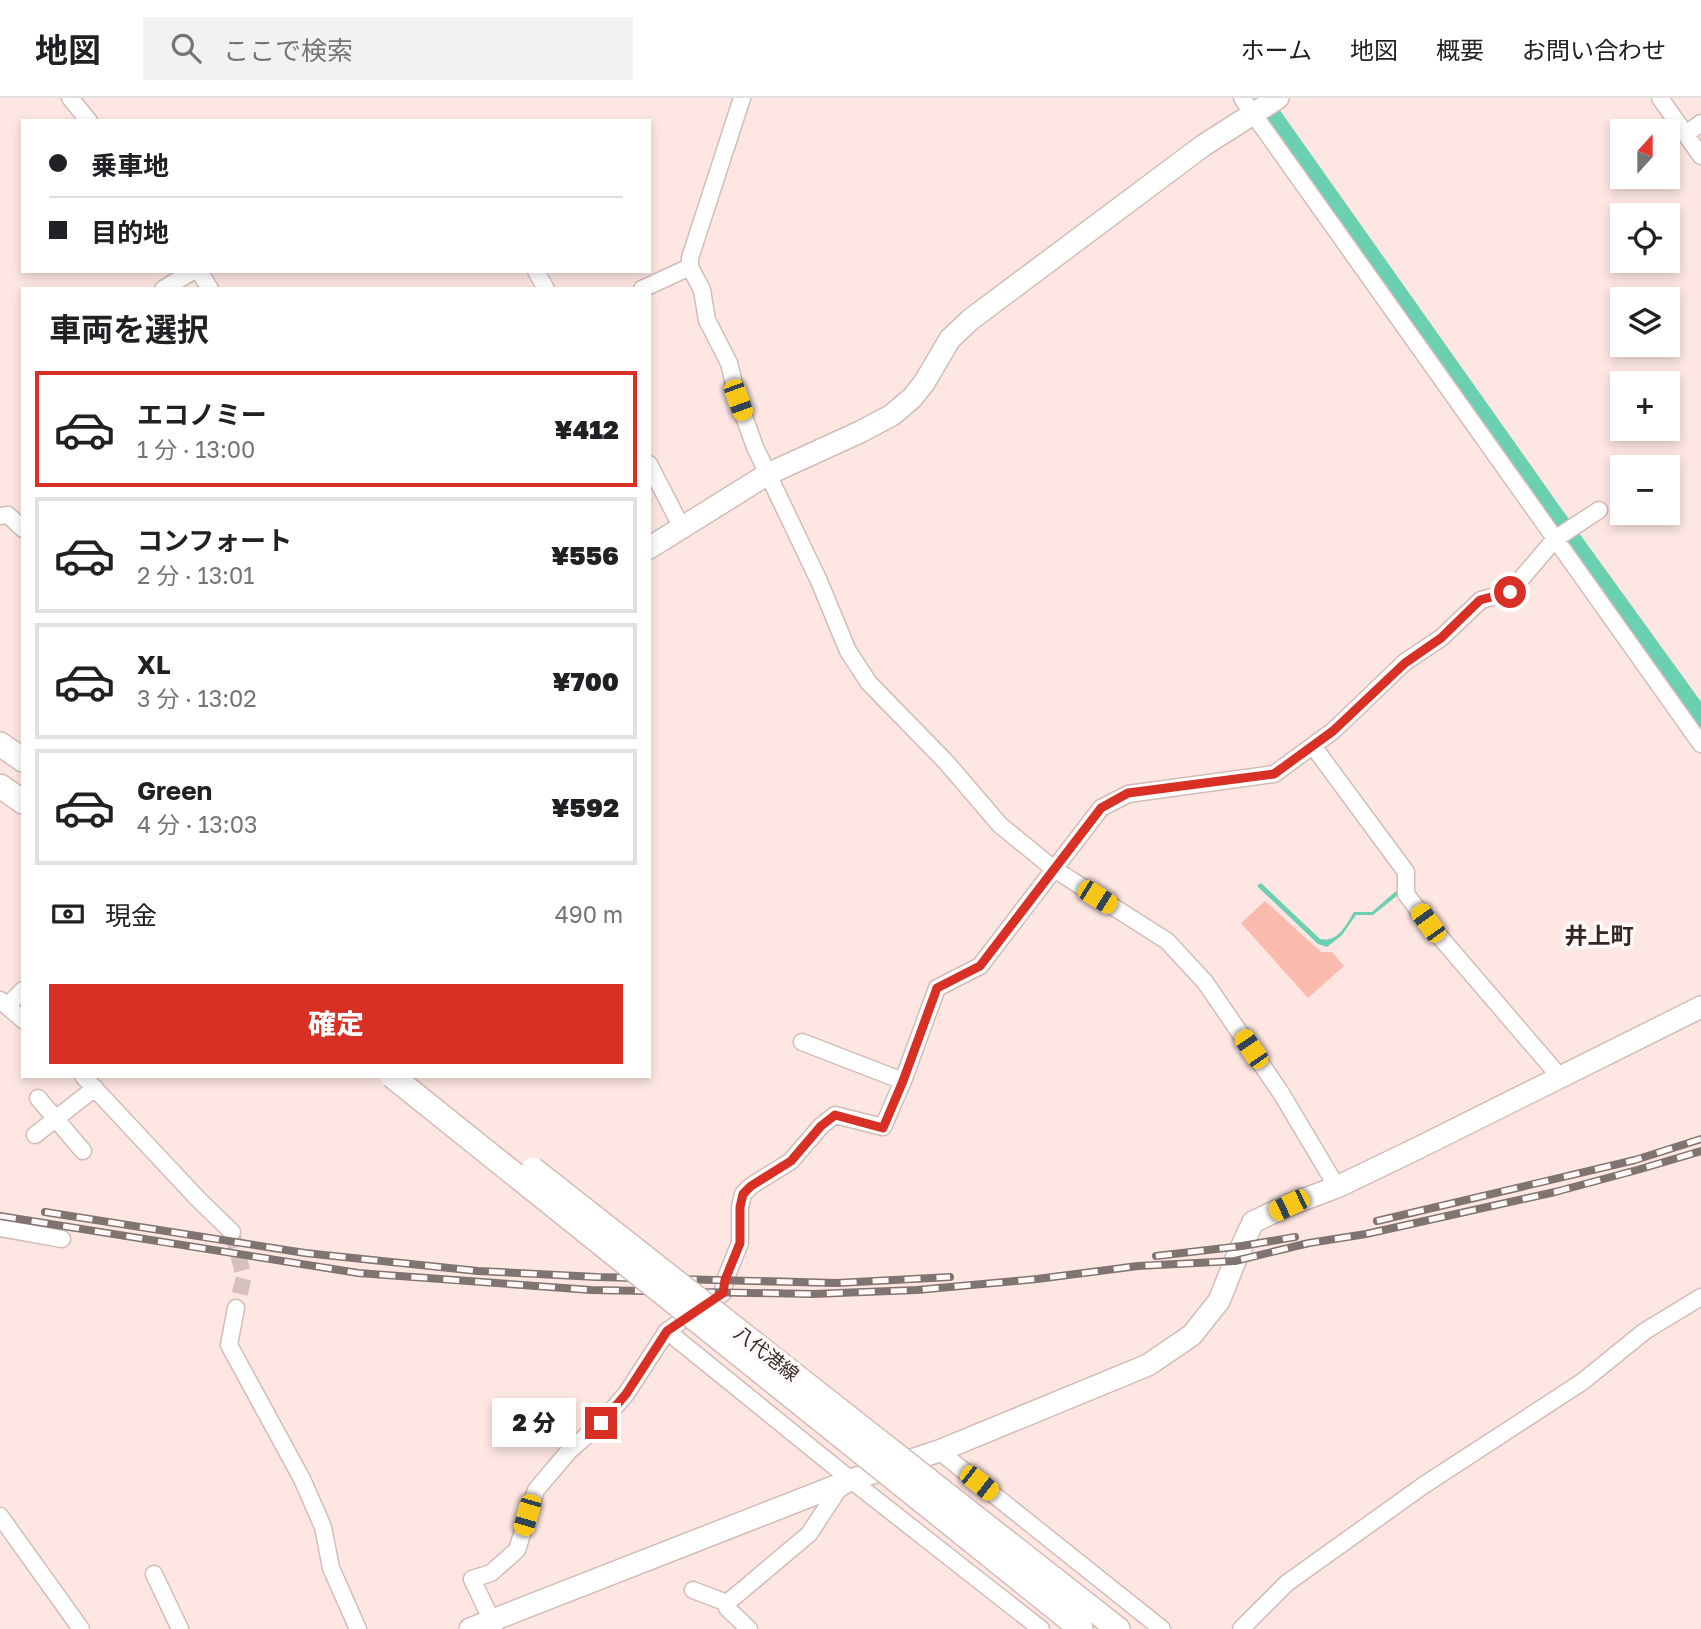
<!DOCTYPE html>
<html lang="ja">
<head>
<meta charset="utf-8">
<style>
	body { margin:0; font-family:"Golos Text","Noto Sans JP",sans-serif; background:#f2f2f2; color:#202124; height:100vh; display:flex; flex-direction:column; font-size:26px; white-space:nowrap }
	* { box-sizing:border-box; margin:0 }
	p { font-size:23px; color:#757577 }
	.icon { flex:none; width:38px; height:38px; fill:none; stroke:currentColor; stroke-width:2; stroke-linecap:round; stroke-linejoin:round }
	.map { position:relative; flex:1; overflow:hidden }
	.panel { position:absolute; left:21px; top:189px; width:630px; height:791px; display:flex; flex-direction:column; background:#fff; border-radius:0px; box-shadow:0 4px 10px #0003 }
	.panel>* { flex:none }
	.guide { position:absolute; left:21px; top:21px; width:630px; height:154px; border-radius:0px; box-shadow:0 4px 10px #0003; display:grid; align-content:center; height:154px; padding:0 28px; background:#fff }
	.needle { width:46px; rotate:21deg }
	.buttons { position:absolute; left:1610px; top:21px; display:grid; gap:14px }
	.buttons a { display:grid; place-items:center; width:70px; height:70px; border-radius:0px; background:#fff; box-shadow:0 4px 10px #0003; font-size:35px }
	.end { position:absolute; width:32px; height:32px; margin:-16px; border:9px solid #d93025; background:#fff; box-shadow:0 0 0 4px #fff }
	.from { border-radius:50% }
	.bubble { position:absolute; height:49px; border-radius:0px; background:#fff; box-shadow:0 4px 10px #0003; font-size:23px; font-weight:800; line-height:49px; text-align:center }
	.car { position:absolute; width:21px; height:42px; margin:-21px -10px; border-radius:9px; box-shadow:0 0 5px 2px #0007; background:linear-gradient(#f5c518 24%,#345 0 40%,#f5c518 0 76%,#345 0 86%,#f5c518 0) }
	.guide b { display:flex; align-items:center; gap:24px; height:66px; font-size:26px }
	.guide b+b { border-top:2px solid #e0e0e0 }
	.guide i { width:18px; height:18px; background:#202124 }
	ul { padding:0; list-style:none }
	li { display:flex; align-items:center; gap:21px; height:116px; margin:0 14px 10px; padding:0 14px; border:4px solid #e0e0e0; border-radius:0px }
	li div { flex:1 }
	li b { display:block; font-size:26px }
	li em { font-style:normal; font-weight:800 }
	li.active { border-color:#d93025 }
	li>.icon { width:63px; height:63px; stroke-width:1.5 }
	h2 { padding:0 28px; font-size:32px; line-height:84px }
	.pay { display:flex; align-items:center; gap:18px; height:77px; padding:0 28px; font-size:26px }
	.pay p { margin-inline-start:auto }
	.cta { display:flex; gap:14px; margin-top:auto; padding:14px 28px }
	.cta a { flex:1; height:80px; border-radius:0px; background:#d93025; color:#fff; font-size:28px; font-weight:800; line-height:80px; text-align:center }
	header { display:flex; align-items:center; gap:42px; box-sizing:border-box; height:98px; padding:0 35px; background:#fff; border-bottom:2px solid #e0e0e0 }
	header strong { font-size:33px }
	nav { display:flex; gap:38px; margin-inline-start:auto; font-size:24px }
	.search { width:490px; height:63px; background:#f2f2f2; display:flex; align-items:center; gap:18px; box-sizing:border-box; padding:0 24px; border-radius:0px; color:#757577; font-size:26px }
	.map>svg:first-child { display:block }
	.green { fill:#fabaad }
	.water { fill:#6ad0b1 }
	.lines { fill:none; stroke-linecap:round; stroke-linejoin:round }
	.canal { stroke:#6ad0b1; stroke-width:19 }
	.minor-tunnel { stroke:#d5c1bd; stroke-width:16; stroke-dasharray:16 8; stroke-linecap:butt }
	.minor-casing { stroke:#d2bcb7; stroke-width:19 }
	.tertiary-casing { stroke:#d2bcb7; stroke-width:24 }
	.secondary-casing { stroke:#d2bcb7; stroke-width:26 }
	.minor { stroke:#fff; stroke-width:16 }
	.tertiary { stroke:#fff; stroke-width:21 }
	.secondary { stroke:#fff; stroke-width:23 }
	.rail-casing { stroke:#817370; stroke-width:8 }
	.rail { stroke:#fef9f8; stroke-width:5; stroke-dasharray:16; stroke-linecap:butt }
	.secondary-bridge-casing { stroke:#d2bcb7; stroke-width:26; stroke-linecap:butt }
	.secondary-bridge { stroke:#fff; stroke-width:23 }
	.route { stroke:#d93025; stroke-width:9 }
	.labels { text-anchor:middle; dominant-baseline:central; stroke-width:7; stroke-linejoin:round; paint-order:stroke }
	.street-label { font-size:19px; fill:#322a28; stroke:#fef9f8 }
	.quarter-label { font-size:23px; font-weight:bold; fill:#362622; stroke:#fef9f8 }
</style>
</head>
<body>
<header>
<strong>地図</strong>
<div class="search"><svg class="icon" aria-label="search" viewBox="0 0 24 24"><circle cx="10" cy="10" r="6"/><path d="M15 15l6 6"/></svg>ここで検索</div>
<nav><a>ホーム</a><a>地図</a><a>概要</a><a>お問い合わせ</a></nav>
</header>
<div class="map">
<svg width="1701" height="1531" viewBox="0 0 1701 1531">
	<rect width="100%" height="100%" fill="#fee7e2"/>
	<!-- green -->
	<path class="green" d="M1265,803L1321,854H1332L1344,868L1308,900L1241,825Z"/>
	<!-- water -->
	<path class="water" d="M1261,785L1320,841C1338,845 1346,827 1354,814H1372L1396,793L1398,797L1373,817H1356L1342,837L1327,849L1318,846L1257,788Z"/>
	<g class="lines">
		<!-- canal -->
		<path class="canal" d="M1273,19L1555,418L1701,620"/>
		<!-- minor-tunnel -->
		<path class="minor-tunnel" d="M232,1134L244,1179L236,1210"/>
		<defs>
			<path id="minor" d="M70,0L89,23
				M742,0L690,160V169L702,192L707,222L729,265L738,302L755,349L819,483L848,553L869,585L946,664L1000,727L1054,771L1167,843L1205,884L1281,995L1337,1089
				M1242,0L1701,646
				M1660,0L1701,58
				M1686,36L1701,25
				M199,173L210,191
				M536,173L546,191
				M163,191L193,173
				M642,191L690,169
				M649,366L682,430
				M0,418L8,417L23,431
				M1313,648L1406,774V796L1428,825L1560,979
				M0,902L23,922
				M7,908L23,892
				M802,944L903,983
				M83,978L198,1101L232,1134
				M38,1000L83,1053
				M35,1037L95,990
				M0,1130L62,1141
				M236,1210L229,1247L302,1381L323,1429L331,1470L358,1531
				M667,1233L851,1382L1041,1531
				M939,1353L1162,1531
				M0,1418L81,1531
				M154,1476L180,1531
				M693,1492L727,1505
				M494,1531L492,1523L472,1481L491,1475L517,1452L536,1392L569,1353L601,1325L626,1296L667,1233L723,1195L725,1182L740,1145V1109L743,1096L751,1088L791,1063L821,1028L835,1017L883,1029L903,983L937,890L980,868L1101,710L1128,696L1274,676L1333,633L1405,564L1441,540L1481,502L1510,494L1555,441L1599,412
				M749,1531L727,1510V1505L809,1436L838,1392L847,1386
				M1241,1531L1287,1485L1424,1387L1582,1284L1645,1233L1701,1199"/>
			<path id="tertiary" d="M649,450L768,376L860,334L892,317L912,300L924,285L950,241L970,222L1204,47L1278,0
				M470,1531L851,1382L939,1353L1148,1267L1192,1237L1219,1203L1235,1163L1253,1124L1289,1107L1337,1089L1416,1051L1701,909"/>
			<path id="secondary" d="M0,646L23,662
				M0,688L23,704
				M988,1429L1118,1531
				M973,1444L1081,1531"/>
		</defs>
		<!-- minor casing -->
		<use href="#minor" class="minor-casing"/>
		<!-- tertiary casing -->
		<use href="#tertiary" class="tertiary-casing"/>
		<!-- secondary casing -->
		<use href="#secondary" class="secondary-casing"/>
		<!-- minor -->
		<use href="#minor" class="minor"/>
		<!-- tertiary -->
		<use href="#tertiary" class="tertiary"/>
		<!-- secondary -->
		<use href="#secondary" class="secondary"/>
		<defs>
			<path id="rail" d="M45,1114L305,1155L478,1173L597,1179L837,1185L950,1179
				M0,1118L358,1175L591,1192L812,1196L917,1192L1037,1181L1138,1168L1235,1163L1309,1145L1366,1136L1555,1094L1637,1072L1701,1053
				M1377,1123L1635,1062L1701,1041
				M1156,1158L1242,1148L1295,1139"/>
		</defs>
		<!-- rail casing -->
		<use href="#rail" class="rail-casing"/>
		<!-- rail -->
		<use href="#rail" class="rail"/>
		<defs>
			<path id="secondary-bridge" d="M392,978L973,1444
				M533,1071L988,1429"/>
		</defs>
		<!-- secondary-bridge casing -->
		<use href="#secondary-bridge" class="secondary-bridge-casing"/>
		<!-- secondary-bridge -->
		<use href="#secondary-bridge" class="secondary-bridge"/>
	</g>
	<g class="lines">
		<!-- route -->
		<path class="route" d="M601,1325L626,1296L667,1233L723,1195L725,1182L740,1145V1109L743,1096L751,1088L791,1063L821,1028L835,1017L883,1030L903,983L937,890L980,868L1101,710L1128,695L1274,676L1333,633L1405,565L1441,540L1480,502L1510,494"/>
	</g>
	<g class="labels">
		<!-- street labels -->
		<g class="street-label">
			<text transform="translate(767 1255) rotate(38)">八代港線</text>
		</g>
		<!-- quarter labels -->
		<g class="quarter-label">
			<text x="1599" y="837">井上町</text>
		</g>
	</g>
</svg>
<div class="buttons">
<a><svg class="needle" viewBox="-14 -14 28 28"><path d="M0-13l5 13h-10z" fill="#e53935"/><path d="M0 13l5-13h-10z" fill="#757577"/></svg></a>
<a><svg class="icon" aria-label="locate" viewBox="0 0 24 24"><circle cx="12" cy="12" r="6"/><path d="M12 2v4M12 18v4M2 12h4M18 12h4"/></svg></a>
<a><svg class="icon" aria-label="layers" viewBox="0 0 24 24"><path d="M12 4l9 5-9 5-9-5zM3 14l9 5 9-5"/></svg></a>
<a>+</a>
<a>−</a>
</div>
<i class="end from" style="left:1510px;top:494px"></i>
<i class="end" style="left:601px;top:1325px"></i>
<div class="bubble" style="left:492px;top:1300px;width:84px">2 分</div>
<i class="car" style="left:738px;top:302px;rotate:160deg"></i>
<i class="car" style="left:1097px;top:799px;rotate:122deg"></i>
<i class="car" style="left:1428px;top:825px;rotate:324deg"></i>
<i class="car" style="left:1251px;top:951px;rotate:326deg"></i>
<i class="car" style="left:1289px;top:1107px;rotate:244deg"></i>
<i class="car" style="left:979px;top:1385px;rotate:128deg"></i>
<i class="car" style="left:527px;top:1417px;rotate:196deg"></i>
<div class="guide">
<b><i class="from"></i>乗車地</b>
<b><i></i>目的地</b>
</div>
<section class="panel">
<h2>車両を選択</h2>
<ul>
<li class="active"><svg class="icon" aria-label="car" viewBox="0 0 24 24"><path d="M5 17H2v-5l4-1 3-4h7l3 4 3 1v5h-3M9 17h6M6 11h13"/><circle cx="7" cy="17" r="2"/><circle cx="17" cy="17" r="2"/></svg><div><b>エコノミー</b><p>1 分 · 13:00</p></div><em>¥412</em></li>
<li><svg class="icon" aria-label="car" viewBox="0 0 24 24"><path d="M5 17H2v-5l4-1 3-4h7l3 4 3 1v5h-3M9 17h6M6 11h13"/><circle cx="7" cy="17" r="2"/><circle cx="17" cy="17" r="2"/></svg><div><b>コンフォート</b><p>2 分 · 13:01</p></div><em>¥556</em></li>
<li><svg class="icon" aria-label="car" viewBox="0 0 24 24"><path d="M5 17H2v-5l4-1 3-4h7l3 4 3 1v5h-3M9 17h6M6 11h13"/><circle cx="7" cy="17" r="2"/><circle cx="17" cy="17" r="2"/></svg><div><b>XL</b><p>3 分 · 13:02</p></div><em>¥700</em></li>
<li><svg class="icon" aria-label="car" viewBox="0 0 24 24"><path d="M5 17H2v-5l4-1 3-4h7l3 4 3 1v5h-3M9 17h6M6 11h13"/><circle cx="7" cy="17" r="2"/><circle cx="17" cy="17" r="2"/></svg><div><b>Green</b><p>4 分 · 13:03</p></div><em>¥592</em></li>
</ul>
<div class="pay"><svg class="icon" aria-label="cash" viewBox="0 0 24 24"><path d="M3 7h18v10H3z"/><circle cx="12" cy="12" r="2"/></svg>現金<p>490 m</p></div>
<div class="cta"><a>確定</a></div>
</section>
</div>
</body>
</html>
